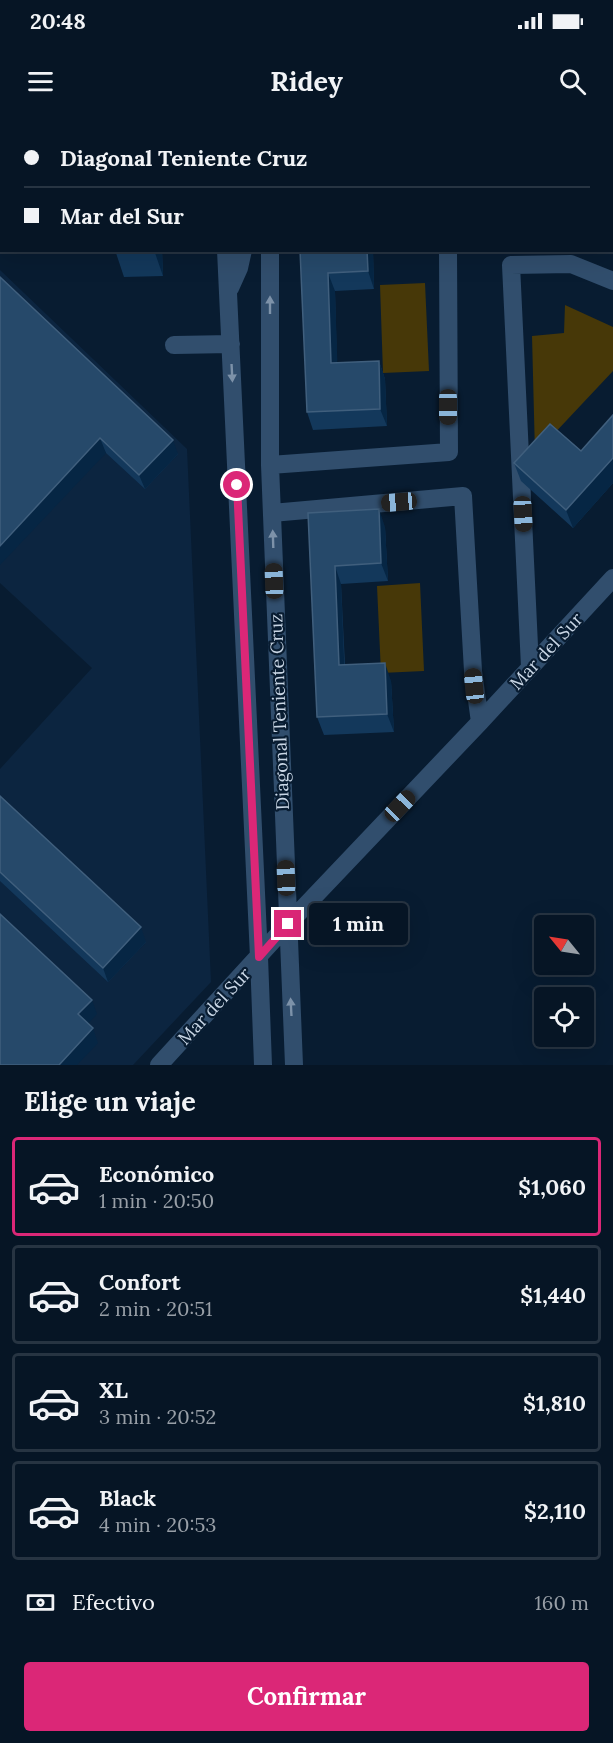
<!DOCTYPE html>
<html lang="es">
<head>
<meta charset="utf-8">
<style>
	body { margin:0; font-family:Lora,serif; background:#142232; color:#f1f3f6; height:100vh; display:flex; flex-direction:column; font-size:22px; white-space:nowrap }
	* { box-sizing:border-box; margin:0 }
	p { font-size:20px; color:#989fa7 }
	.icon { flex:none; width:33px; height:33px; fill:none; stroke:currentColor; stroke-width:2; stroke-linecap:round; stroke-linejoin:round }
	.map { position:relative; height:945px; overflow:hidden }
	.drawer { display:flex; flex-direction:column; background:#061525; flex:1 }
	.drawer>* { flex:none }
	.banner { position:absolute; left:0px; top:0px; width:614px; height:132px; box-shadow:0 6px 24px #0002,0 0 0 2px #273442; display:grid; align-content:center; height:132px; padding:0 24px; background:#061525 }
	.needle { width:39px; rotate:300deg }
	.buttons { position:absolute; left:534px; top:795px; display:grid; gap:12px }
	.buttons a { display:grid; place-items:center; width:60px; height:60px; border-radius:6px; background:#061525; box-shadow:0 6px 24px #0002,0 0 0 2px #273442; font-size:30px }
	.end { position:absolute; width:27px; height:27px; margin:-14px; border:8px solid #db2777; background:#fff; box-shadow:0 0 0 3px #fff }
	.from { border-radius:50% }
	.bubble { position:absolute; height:42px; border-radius:6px; background:#061525; box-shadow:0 6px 24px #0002,0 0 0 2px #273442; font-size:20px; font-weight:700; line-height:42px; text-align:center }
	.car { position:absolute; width:18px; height:36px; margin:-18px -9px; border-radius:8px; box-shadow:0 0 4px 2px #0007; background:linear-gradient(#222 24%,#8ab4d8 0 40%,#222 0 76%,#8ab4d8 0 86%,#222 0) }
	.banner b { display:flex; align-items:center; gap:21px; height:57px; font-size:22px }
	.banner b+b { border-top:2px solid #273442 }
	.banner i { width:15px; height:15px; background:#f1f3f6 }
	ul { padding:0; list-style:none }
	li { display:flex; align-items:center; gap:18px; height:99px; margin:0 12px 9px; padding:0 12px; border:3px solid #273442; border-radius:6px }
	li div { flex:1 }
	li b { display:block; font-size:22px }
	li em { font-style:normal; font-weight:700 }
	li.current { border-color:#db2777 }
	li>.icon { width:54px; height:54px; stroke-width:1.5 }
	h2 { padding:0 24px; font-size:27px; line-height:72px }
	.pay { display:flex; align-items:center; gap:15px; height:66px; padding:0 24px; font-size:22px }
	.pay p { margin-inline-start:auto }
	.action { display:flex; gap:12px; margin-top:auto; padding:12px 24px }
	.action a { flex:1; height:69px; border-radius:6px; background:#db2777; color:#fff; font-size:24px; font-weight:700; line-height:69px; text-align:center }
	.status { display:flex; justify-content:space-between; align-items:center; height:42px; padding:0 30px; background:#061525; direction:ltr }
	.status svg { height:16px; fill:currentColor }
	header { display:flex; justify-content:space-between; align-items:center; height:78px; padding:0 24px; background:#061525; font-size:27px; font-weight:700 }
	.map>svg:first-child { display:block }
	.built { fill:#0c2540 }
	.green { fill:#473808 }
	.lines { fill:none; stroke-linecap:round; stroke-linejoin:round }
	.minor { stroke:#314e6d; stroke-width:18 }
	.wall { fill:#13385b }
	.shaded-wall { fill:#062644 }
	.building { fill:#26496a; stroke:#405f7d; stroke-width:1.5 }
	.oneway { fill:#7d92a9 }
	.route { stroke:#db2777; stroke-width:8 }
	.labels { text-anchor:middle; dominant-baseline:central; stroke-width:4.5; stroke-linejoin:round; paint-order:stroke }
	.street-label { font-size:18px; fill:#c9d6e5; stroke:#081c31 }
</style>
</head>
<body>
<div class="status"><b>20:48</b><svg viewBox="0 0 49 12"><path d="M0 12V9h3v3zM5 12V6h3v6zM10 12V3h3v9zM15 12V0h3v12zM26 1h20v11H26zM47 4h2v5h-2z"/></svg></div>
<header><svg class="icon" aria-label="menu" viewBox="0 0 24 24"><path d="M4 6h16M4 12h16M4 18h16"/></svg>Ridey<svg class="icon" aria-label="search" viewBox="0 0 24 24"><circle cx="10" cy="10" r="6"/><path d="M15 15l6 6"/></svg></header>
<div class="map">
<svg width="613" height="945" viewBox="0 0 613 945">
	<rect width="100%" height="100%" fill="#081c31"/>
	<!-- built -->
	<path class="built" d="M0,150L187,329L211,862L133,945H0V649L92,548L0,463Z"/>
	<!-- green -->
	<path class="green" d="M425,163L429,251L383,253L380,165Z
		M565,185L613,207V251L535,334L532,216L564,213Z
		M420,463L424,551L381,553L377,466Z"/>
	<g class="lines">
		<!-- minor -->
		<path class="minor" d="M223,0V2
			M262,0V2
			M248,2V0
			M0,6L2,4
			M612,90L613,88
			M226,130L259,837L263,945
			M270,130V345L294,945
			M230,168L239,148L243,130
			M174,225L231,224
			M270,345L449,332L448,130
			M272,393L463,376L473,551L480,602
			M530,547L511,145L571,144L613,161
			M159,945L288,804L480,602L613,458"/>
	</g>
	<!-- wall -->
	<path class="wall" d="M302,0H613V15L612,17V2H302Z
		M115,130H162L163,156L124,157Z
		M300,130H373L374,169L335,171L337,243L379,241L385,259L387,306L313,310L307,292Z
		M0,157L178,334L145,369L106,333Z
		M613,295V363L573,408L521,361L514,343L581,331Z
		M308,393L385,407L388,461L341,464L345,545L391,561L394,612L324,615L317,597Z
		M0,676L146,822L108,862L0,761Z"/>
	<!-- shaded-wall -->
	<path class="shaded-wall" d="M149,0H159V2H149Z
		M605,0H613V15L612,17V2H604Z
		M154,130H162L163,156Z
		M367,130H373L374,169L368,151Z
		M328,153L335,171L338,261L331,243Z
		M379,241L385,259L387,306L380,289Z
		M100,318L106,333L0,445V426Z
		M173,320L178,334L145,369L139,355Z
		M613,338V363L573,408L566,390Z
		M379,389L385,407L388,461L381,443Z
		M335,446L341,464L345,563L339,545Z
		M385,543L391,561L394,612L387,594Z
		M141,807L146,822L108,862L103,848Z
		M92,880L97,894L83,909L78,894Z
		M93,908L98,923L77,945H59Z"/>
	<!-- building -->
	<path class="building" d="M111,0H149V2H111Z
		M316,0H605L604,2H319Z
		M300,130H367L368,151L328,153L331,243L379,241L380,289L307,292Z
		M0,157L173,320L139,355L100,318L0,426Z
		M613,295V338L566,390L514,343L550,304L581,331Z
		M379,389L381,443L335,446L339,545L385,543L387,594L317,597L308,393Z
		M0,676L141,807L103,848L0,752Z
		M0,794L92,880L78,894L93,908L59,945H0Z"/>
	<!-- one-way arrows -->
	<defs><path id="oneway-solid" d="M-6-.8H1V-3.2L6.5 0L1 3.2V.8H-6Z" transform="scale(1.5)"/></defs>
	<g class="oneway">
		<use href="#oneway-solid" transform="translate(270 185) rotate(-90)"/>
		<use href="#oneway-solid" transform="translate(232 253) rotate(87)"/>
		<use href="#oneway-solid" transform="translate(273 419) rotate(-92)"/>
		<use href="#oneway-solid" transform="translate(291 887) rotate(-93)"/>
	</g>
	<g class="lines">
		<!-- route -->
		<path class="route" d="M237,365L259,837L288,804"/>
	</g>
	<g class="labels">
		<!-- street labels -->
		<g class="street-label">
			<text transform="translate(546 531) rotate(-47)">Mar del Sur</text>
			<text transform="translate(279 592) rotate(-92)">Diagonal Teniente Cruz</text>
			<text transform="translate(214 886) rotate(-47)">Mar del Sur</text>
		</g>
	</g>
</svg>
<div class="buttons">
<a><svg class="needle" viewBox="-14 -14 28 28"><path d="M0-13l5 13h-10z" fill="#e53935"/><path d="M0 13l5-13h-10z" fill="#989fa7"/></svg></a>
<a><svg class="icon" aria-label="locate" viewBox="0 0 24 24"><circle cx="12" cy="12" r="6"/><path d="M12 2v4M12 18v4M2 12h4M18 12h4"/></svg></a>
</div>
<i class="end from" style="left:237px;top:365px"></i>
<i class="end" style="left:288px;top:804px"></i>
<div class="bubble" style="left:309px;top:783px;width:99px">1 min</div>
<i class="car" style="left:448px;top:287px;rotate:180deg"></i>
<i class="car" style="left:399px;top:382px;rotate:265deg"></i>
<i class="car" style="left:523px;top:394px;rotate:177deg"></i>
<i class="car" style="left:274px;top:461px;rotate:358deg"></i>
<i class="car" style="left:474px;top:566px;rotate:354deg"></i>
<i class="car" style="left:400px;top:686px;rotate:44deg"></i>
<i class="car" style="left:286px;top:758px;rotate:358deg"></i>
<div class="banner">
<b><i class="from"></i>Diagonal Teniente Cruz</b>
<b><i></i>Mar del Sur</b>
</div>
</div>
<section class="drawer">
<h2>Elige un viaje</h2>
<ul>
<li class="current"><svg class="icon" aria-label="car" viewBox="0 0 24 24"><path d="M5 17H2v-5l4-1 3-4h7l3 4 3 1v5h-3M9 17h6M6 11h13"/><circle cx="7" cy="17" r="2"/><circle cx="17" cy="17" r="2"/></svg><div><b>Económico</b><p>1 min · 20:50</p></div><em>$1,060</em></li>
<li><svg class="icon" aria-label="car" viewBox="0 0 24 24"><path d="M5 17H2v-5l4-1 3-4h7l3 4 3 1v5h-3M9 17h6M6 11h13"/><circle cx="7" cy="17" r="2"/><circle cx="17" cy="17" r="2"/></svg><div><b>Confort</b><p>2 min · 20:51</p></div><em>$1,440</em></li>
<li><svg class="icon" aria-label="car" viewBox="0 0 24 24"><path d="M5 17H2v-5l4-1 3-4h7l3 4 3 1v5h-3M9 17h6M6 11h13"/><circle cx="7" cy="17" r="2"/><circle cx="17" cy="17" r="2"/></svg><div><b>XL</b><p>3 min · 20:52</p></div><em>$1,810</em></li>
<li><svg class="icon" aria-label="car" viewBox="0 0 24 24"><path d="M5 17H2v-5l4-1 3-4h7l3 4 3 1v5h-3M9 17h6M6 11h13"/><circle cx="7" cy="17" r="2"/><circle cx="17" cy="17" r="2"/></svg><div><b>Black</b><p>4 min · 20:53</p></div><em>$2,110</em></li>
</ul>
<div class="pay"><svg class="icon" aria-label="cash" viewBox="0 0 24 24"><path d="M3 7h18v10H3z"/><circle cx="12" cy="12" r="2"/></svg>Efectivo<p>160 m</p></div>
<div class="action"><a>Confirmar</a></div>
</section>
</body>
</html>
